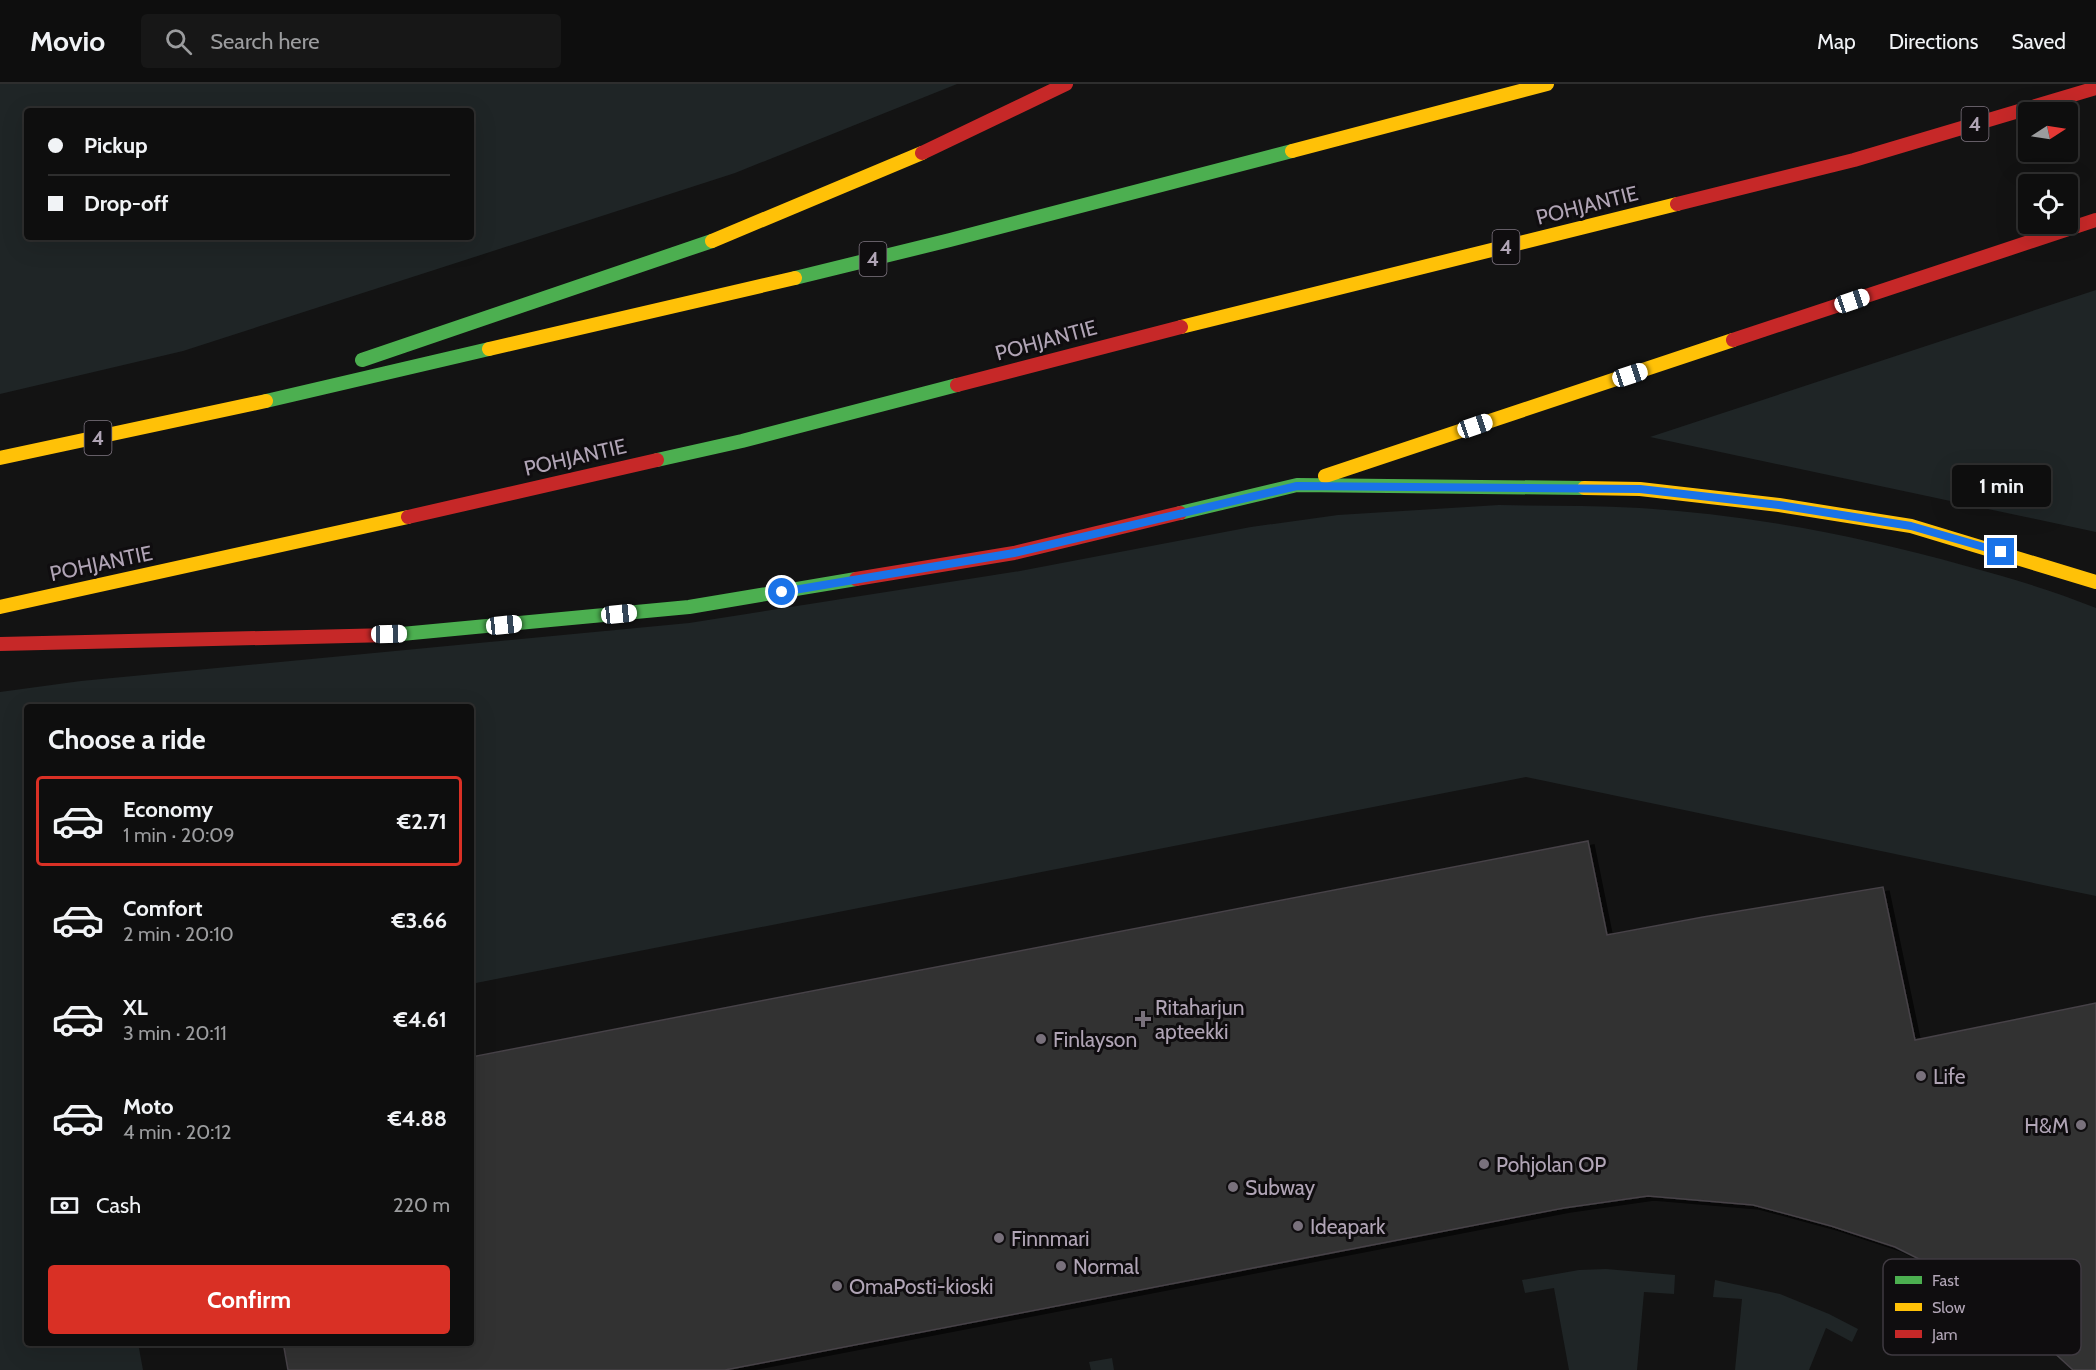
<!DOCTYPE html>
<html lang="en">
<head>
<meta charset="utf-8">
<style>
	body { margin:0; font-family:Cabin,sans-serif; background:#171717; color:#f1f3f6; height:100vh; display:flex; flex-direction:column; font-size:22px; white-space:nowrap }
	* { box-sizing:border-box; margin:0 }
	p { font-size:20px; color:#9b9c9e }
	.icon { flex:none; width:33px; height:33px; fill:none; stroke:currentColor; stroke-width:2; stroke-linecap:round; stroke-linejoin:round }
	.map { position:relative; flex:1; overflow:hidden }
	.details { position:absolute; left:24px; top:620px; width:450px; height:642px; display:flex; flex-direction:column; background:#0e0e0e; border-radius:6px; box-shadow:0 6px 24px #0002,0 0 0 2px #2e2e2e }
	.details>* { flex:none }
	.banner { position:absolute; left:24px; top:24px; width:450px; height:132px; border-radius:6px; box-shadow:0 6px 24px #0002,0 0 0 2px #2e2e2e; display:grid; align-content:center; height:132px; padding:0 24px; background:#0e0e0e }
	.needle { width:39px; rotate:78deg }
	.controls { position:absolute; left:2018px; top:18px; display:grid; gap:12px }
	.controls a { display:grid; place-items:center; width:60px; height:60px; border-radius:6px; background:#0e0e0e; box-shadow:0 6px 24px #0002,0 0 0 2px #2e2e2e; font-size:30px }
	.end { position:absolute; width:27px; height:27px; margin:-14px; border:8px solid #1a73e8; background:#fff; box-shadow:0 0 0 3px #fff }
	.from { border-radius:50% }
	.bubble { position:absolute; height:42px; border-radius:6px; background:#0e0e0e; box-shadow:0 6px 24px #0002,0 0 0 2px #2e2e2e; font-size:20px; font-weight:800; line-height:42px; text-align:center }
	.car { position:absolute; width:18px; height:36px; margin:-18px -9px; border-radius:8px; box-shadow:0 0 4px 2px #0007; background:linear-gradient(#fff 24%,#345 0 40%,#fff 0 76%,#345 0 86%,#fff 0) }
	.banner b { display:flex; align-items:center; gap:21px; height:57px; font-size:22px }
	.banner b+b { border-top:2px solid #2e2e2e }
	.banner i { width:15px; height:15px; background:#f1f3f6 }
	ul { padding:0; list-style:none }
	li { display:flex; align-items:center; gap:18px; height:90px; margin:0 12px 9px; padding:0 12px; border:3px solid transparent; border-radius:6px }
	li div { flex:1 }
	li b { display:block; font-size:22px }
	li em { font-style:normal; font-weight:800 }
	li.active { border-color:#d93025 }
	li>.icon { width:54px; height:54px; stroke-width:1.5 }
	h2 { padding:0 24px; font-size:27px; line-height:72px }
	.pay { display:flex; align-items:center; gap:15px; height:66px; padding:0 24px; font-size:22px }
	.pay p { margin-inline-start:auto }
	.button { display:flex; gap:12px; margin-top:auto; padding:12px 24px }
	.button a { flex:1; height:69px; border-radius:6px; background:#d93025; color:#fff; font-size:24px; font-weight:800; line-height:69px; text-align:center }
	header { display:flex; align-items:center; gap:36px; box-sizing:border-box; height:84px; padding:0 30px; background:#0e0e0e; border-bottom:2px solid #2e2e2e }
	header strong { font-size:28px }
	nav { display:flex; gap:33px; margin-inline-start:auto; font-size:21px }
	.search { width:420px; height:54px; background:#171717; display:flex; align-items:center; gap:15px; box-sizing:border-box; padding:0 21px; border-radius:6px; color:#9b9c9e; font-size:22px }
	.map>svg:first-child { display:block }
	.green { fill:#1f2526; fill-rule:evenodd }
	.building { fill:#323032; stroke:#464247; stroke-width:1.5; filter:url(#shadow) }
	.lines { fill:none; stroke-linecap:round; stroke-linejoin:round }
	.fast { stroke:#4caf50; stroke-width:14 }
	.slow { stroke:#ffc107; stroke-width:14 }
	.jam { stroke:#c62828; stroke-width:14 }
	.route { stroke:#1a73e8; stroke-width:8 }
	.poi-dot { fill:#79717c; stroke:#0f0d0f; stroke-width:2 }
	.labels { text-anchor:middle; dominant-baseline:central; stroke-width:6; stroke-linejoin:round; paint-order:stroke }
	.shield { fill:#0f0d0f; stroke:#807783; stroke-width:1.5 }
	.shield-label { font-size:20px; font-weight:bold; fill:#b0a4b5 }
	.street-label { font-size:21px; fill:#b0a4b5; stroke:#0f0d0f }
	.poi-label { font-size:21px; fill:#b0a4b5; stroke:#0f0d0f; text-anchor:start }
	.key { fill:#0f0d0f; stroke:#3f3a41; stroke-width:1.5 }
	.key-label { font-size:16px; fill:#b0a4b5 }
</style>
</head>
<body>
<header>
<strong>Movio</strong>
<div class="search"><svg class="icon" aria-label="search" viewBox="0 0 24 24"><circle cx="10" cy="10" r="6"/><path d="M15 15l6 6"/></svg>Search here</div>
<nav><a>Map</a><a>Directions</a><a>Saved</a></nav>
</header>
<div class="map">
<svg width="2096" height="1286" viewBox="0 0 2096 1286">
	<defs>
		<filter id="shadow"><feDropShadow dx="6" dy="4" stdDeviation="0" flood-color="#0009"/></filter>
	</defs>
	<rect width="100%" height="100%" fill="#131313"/>
	<!-- green -->
	<path class="green" d="M0,0H957L735,89L183,267L0,310ZM27,27H471V153H27Z
		M2096,206V448L1650,353Z
		M1499,421C1546,422 1593,421 1640,424C1751,431 1859,452 1966,482C2010,494 2054,507 2096,524V812L1526,693L471,900V622H27V1258L138,1259L143,1286H0V608L81,597L689,539L1020,487L1251,443L1338,431Z
		M1606,1185L1675,1191L1674,1210L1644,1208L1637,1286H1569L1554,1204L1525,1209L1522,1196L1579,1186Z
		M1715,1196L1780,1210L1829,1230L1858,1245L1852,1258L1826,1244L1809,1286H1735L1742,1215L1713,1213Z
		M1112,1274L1114,1286H1091L1089,1278Z"/>
	<!-- building -->
	<path class="building" d="M1588,757L1607,851L1703,833L1883,803L1915,956L2096,919V1286H2073L2038,1254L1969,1204L1947,1189L1895,1163L1831,1142L1753,1121L1648,1112L1564,1124L725,1286H288L283,1258H471V973Z"/>
	<g class="lines">
		<!-- fast -->
		<path class="fast" d="M795,194L950,156L1292,67
			M362,276L712,157
			M266,317L489,265
			M657,376L742,357L957,301
			M1180,429L1297,401L1584,404
			M391,551L689,523L856,495"/>
		<!-- slow -->
		<path class="slow" d="M1292,67L1547,0
			M712,157L922,69
			M1181,243L1677,120
			M489,265L795,194
			M0,374L266,317
			M1325,392L1733,256
			M1584,404L1640,405L1779,421L1911,442L2096,498
			M0,523L408,433"/>
		<!-- jam -->
		<path class="jam" d="M922,69L1066,0
			M1677,120L1854,76L2096,4
			M1733,256L2096,136
			M957,301L1181,243
			M408,433L657,376
			M856,495L1014,469L1180,429
			M0,560L391,551"/>
	</g>
	<g class="lines">
		<!-- route -->
		<path class="route" d="M782,508L1014,469L1297,402L1640,405L1779,421L1911,442L2001,468"/>
	</g>
	<!-- markers -->
	<g class="poi-dot">
		<path d="M1140 926h6v6h6v6h-6v6h-6v-6h-6v-6h6z"/>
		<circle cx="1041" cy="955" r="6"/>
		<circle cx="1921" cy="992" r="6"/>
		<circle cx="2081" cy="1041" r="6"/>
		<circle cx="1484" cy="1080" r="6"/>
		<circle cx="1233" cy="1103" r="6"/>
		<circle cx="1298" cy="1142" r="6"/>
		<circle cx="999" cy="1154" r="6"/>
		<circle cx="1061" cy="1182" r="6"/>
		<circle cx="837" cy="1202" r="6"/>
	</g>
	<g class="labels">
		<!-- shield labels -->
		<g class="shield">
			<rect x="1961.5" y="23" width="27" height="34" rx="4.5"/>
			<rect x="1492.5" y="146" width="27" height="34" rx="4.5"/>
			<rect x="859.5" y="158" width="27" height="34" rx="4.5"/>
			<rect x="84.5" y="337" width="27" height="34" rx="4.5"/>
		</g>
		<g class="shield-label">
			<text x="1975" y="40">4</text>
			<text x="1506" y="163">4</text>
			<text x="873" y="175">4</text>
			<text x="98" y="354">4</text>
		</g>
		<!-- street labels -->
		<g class="street-label">
			<text transform="translate(1587 121) rotate(-14)">POHJANTIE</text>
			<text transform="translate(1046 256) rotate(-15)">POHJANTIE</text>
			<text transform="translate(575 373) rotate(-13)">POHJANTIE</text>
			<text transform="translate(101 479) rotate(-12)">POHJANTIE</text>
		</g>
		<!-- poi labels -->
		<g class="poi-label">
			<text x="1155" y="923">Ritaharjun<tspan x="1155" dy="24">apteekki</tspan></text>
			<text x="1053" y="955">Finlayson</text>
			<text x="1933" y="992">Life</text>
			<text x="2069" y="1041" text-anchor="end">H&amp;M</text>
			<text x="1496" y="1080">Pohjolan OP</text>
			<text x="1245" y="1103">Subway</text>
			<text x="1310" y="1142">Ideapark</text>
			<text x="1011" y="1154">Finnmari</text>
			<text x="1073" y="1182">Normal</text>
			<text x="849" y="1202">OmaPosti-kioski</text>
		</g>
	</g>
	<!-- legend -->
	<rect x="1883" y="1175" width="198" height="96" rx="9" class="key"/>
	<rect x="1895" y="1192" width="27" height="8" fill="#4caf50"/>
	<rect x="1895" y="1219" width="27" height="8" fill="#ffc107"/>
	<rect x="1895" y="1246" width="27" height="8" fill="#c62828"/>
	<g class="key-label">
		<text x="1932" y="1202">Fast</text>
		<text x="1932" y="1229">Slow</text>
		<text x="1932" y="1256">Jam</text>
	</g>
</svg>
<div class="controls">
<a><svg class="needle" viewBox="-14 -14 28 28"><path d="M0-13l5 13h-10z" fill="#e53935"/><path d="M0 13l5-13h-10z" fill="#9b9c9e"/></svg></a>
<a><svg class="icon" aria-label="locate" viewBox="0 0 24 24"><circle cx="12" cy="12" r="6"/><path d="M12 2v4M12 18v4M2 12h4M18 12h4"/></svg></a>
</div>
<i class="end from" style="left:782px;top:508px"></i>
<i class="end" style="left:2001px;top:468px"></i>
<div class="bubble" style="left:1952px;top:381px;width:99px">1 min</div>
<i class="car" style="left:1852px;top:217px;rotate:71deg"></i>
<i class="car" style="left:1630px;top:291px;rotate:72deg"></i>
<i class="car" style="left:1475px;top:342px;rotate:71deg"></i>
<i class="car" style="left:619px;top:530px;rotate:84deg"></i>
<i class="car" style="left:504px;top:541px;rotate:84deg"></i>
<i class="car" style="left:389px;top:550px;rotate:89deg"></i>
<div class="banner">
<b><i class="from"></i>Pickup</b>
<b><i></i>Drop-off</b>
</div>
<section class="details">
<h2>Choose a ride</h2>
<ul>
<li class="active"><svg class="icon" aria-label="car" viewBox="0 0 24 24"><path d="M5 17H2v-5l4-1 3-4h7l3 4 3 1v5h-3M9 17h6M6 11h13"/><circle cx="7" cy="17" r="2"/><circle cx="17" cy="17" r="2"/></svg><div><b>Economy</b><p>1 min · 20:09</p></div><em>€2.71</em></li>
<li><svg class="icon" aria-label="car" viewBox="0 0 24 24"><path d="M5 17H2v-5l4-1 3-4h7l3 4 3 1v5h-3M9 17h6M6 11h13"/><circle cx="7" cy="17" r="2"/><circle cx="17" cy="17" r="2"/></svg><div><b>Comfort</b><p>2 min · 20:10</p></div><em>€3.66</em></li>
<li><svg class="icon" aria-label="car" viewBox="0 0 24 24"><path d="M5 17H2v-5l4-1 3-4h7l3 4 3 1v5h-3M9 17h6M6 11h13"/><circle cx="7" cy="17" r="2"/><circle cx="17" cy="17" r="2"/></svg><div><b>XL</b><p>3 min · 20:11</p></div><em>€4.61</em></li>
<li><svg class="icon" aria-label="car" viewBox="0 0 24 24"><path d="M5 17H2v-5l4-1 3-4h7l3 4 3 1v5h-3M9 17h6M6 11h13"/><circle cx="7" cy="17" r="2"/><circle cx="17" cy="17" r="2"/></svg><div><b>Moto</b><p>4 min · 20:12</p></div><em>€4.88</em></li>
</ul>
<div class="pay"><svg class="icon" aria-label="cash" viewBox="0 0 24 24"><path d="M3 7h18v10H3z"/><circle cx="12" cy="12" r="2"/></svg>Cash<p>220 m</p></div>
<div class="button"><a>Confirm</a></div>
</section>
</div>
</body>
</html>
